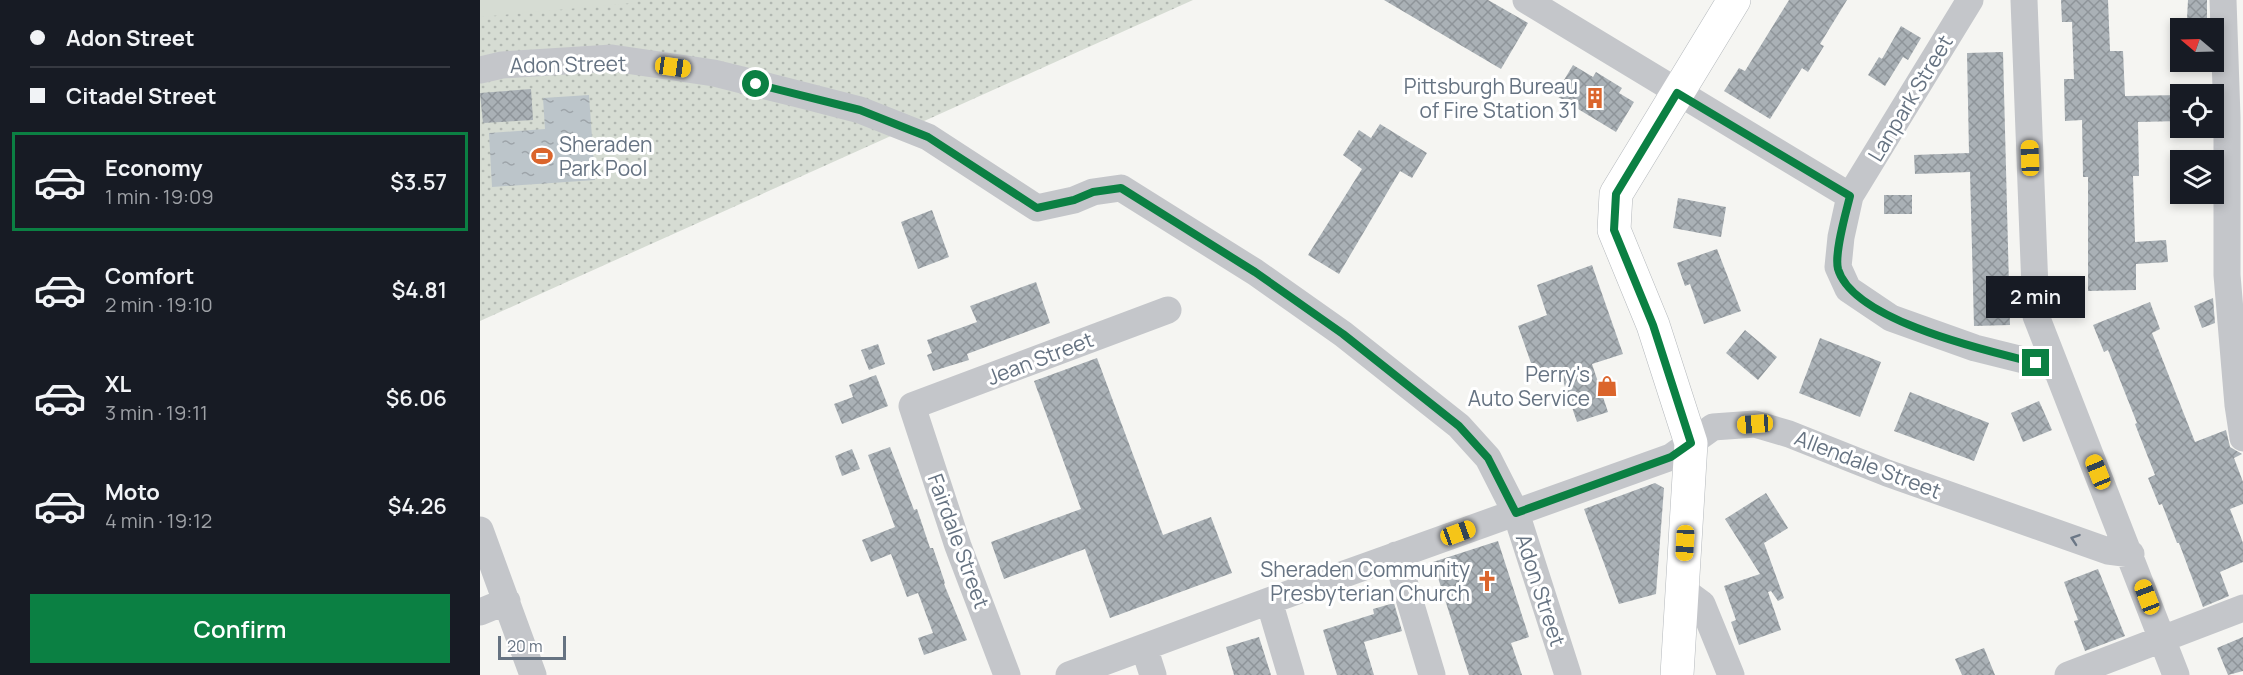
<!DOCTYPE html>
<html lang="en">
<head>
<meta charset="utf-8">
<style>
	body { margin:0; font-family:Manrope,sans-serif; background:#20242c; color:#f1f3f6; height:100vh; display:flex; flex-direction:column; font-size:22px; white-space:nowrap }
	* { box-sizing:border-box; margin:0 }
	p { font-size:20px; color:#9ea1a6 }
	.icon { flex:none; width:33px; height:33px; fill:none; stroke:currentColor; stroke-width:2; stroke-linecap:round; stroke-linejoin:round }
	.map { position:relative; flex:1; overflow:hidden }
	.panel { display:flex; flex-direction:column; background:#171b24; width:480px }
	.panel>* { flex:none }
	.guide { display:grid; align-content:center; height:132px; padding:0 30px; background:#171b24 }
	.needle { width:39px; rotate:289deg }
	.buttons { position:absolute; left:1690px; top:18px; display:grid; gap:12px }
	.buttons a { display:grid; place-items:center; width:54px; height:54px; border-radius:0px; background:#171b24; box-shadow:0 3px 9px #0003; font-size:30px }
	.scale { position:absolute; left:18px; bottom:15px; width:68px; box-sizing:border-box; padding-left:6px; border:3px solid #667382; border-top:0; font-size:16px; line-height:21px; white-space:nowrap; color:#667382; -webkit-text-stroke:4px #fff; paint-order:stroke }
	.end { position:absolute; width:27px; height:27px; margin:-14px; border:8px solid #0b8043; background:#fff; box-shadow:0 0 0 3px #fff }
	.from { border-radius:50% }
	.bubble { position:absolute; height:42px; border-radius:0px; background:#171b24; box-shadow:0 3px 9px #0003; font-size:20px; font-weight:600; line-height:42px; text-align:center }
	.car { position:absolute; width:18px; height:36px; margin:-18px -9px; border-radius:8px; box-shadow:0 0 4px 2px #0007; background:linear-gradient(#f5c518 24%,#345 0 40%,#f5c518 0 76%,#345 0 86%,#f5c518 0) }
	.guide b { display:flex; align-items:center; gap:21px; height:57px; font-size:22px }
	.guide b+b { border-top:2px solid #363941 }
	.guide i { width:15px; height:15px; background:#f1f3f6 }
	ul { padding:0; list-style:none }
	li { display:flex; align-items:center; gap:18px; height:99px; margin:0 12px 9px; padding:0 18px; border:3px solid transparent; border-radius:0px }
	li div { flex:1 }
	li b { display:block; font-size:22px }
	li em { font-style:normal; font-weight:600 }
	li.on { border-color:#0b8043 }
	li>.icon { width:54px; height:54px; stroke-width:1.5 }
	.primary-button { display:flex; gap:12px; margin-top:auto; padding:12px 30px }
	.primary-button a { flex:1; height:69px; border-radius:0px; background:#0b8043; color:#fff; font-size:24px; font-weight:600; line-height:69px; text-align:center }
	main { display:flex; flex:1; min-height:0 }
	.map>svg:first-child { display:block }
	.grass { fill:url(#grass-dots) }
	.garden { fill:#d6dcd3 }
	.water { fill:url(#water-ripples) }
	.building { fill:url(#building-cross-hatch) }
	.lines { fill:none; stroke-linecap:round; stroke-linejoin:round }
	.secondary-casing { stroke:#b4b8bc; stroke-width:34 }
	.street { stroke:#c4c6ca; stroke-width:27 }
	.secondary { stroke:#fff; stroke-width:33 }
	.oneway { stroke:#6b7786 }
	.route { stroke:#0b8043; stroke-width:8 }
	.labels { text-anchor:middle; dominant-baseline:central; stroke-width:6; stroke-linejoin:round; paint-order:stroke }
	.street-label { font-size:21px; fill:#667382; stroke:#fff }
	.poi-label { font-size:21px; fill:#667382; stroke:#fff; text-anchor:end }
</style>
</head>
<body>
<main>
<section class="panel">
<div class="guide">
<b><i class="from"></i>Adon Street</b>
<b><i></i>Citadel Street</b>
</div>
<ul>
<li class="on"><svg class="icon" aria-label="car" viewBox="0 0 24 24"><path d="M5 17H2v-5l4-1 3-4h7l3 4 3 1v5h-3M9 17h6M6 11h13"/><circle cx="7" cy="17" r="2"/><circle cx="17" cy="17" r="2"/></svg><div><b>Economy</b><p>1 min · 19:09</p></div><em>$3.57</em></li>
<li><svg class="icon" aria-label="car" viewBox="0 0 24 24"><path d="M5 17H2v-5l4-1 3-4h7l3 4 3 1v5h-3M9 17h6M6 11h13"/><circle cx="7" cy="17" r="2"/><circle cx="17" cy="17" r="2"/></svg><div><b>Comfort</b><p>2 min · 19:10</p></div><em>$4.81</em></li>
<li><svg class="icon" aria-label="car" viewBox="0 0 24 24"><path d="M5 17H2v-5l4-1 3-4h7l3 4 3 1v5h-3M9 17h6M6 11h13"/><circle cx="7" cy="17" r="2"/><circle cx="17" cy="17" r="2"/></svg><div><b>XL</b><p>3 min · 19:11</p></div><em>$6.06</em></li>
<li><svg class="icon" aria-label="car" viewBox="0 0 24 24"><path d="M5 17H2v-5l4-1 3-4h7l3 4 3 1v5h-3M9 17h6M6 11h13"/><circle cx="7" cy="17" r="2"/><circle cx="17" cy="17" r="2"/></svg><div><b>Moto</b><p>4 min · 19:12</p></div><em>$4.26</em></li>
</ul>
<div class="primary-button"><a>Confirm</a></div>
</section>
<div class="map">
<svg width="1763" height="675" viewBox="0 0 1763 675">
	<defs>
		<pattern id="grass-dots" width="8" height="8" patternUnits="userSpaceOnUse" patternTransform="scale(1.5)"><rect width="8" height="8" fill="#d6dcd3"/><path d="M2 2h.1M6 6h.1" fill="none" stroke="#b1b7b1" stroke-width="1.8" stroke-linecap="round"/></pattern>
		<pattern id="water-ripples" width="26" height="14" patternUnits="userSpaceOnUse" patternTransform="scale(1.5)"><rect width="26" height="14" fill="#bcc5ca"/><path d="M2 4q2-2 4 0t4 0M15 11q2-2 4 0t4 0" fill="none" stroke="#9da4a9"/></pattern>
		<pattern id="building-cross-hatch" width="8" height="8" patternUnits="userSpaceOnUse" patternTransform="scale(1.5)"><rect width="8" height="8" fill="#aab1b6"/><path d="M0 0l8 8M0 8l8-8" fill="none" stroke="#8e9499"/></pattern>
	</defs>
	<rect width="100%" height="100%" fill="#f5f5f2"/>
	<!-- grass -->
	<path class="grass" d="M0,0H713L0,321Z"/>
	<!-- garden -->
	<path class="garden" d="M0,0H151L153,3L0,17Z"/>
	<!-- water -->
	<path class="water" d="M109,95L115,180L12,187L9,133L65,129L63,98Z"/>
	<!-- building -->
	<path class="building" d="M904,0H1008L1048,23L1021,69Z
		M1309,0H1367L1340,44L1344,46L1328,72L1322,68L1290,119L1244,91L1259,68L1265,71Z
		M1581,0H1628L1630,51H1643L1645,96L1701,95V121L1658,122L1659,176H1653L1655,242L1686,240L1688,262L1656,264V290L1608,291V177H1603L1602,120L1585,121L1584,79H1594L1592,22H1582Z
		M1708,0H1727V21L1707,19Z
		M1421,26L1441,38L1428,60L1423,57L1405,86L1388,75L1399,57L1402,59Z
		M1523,52L1530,325L1494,326L1490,172L1435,174L1434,155L1489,153L1487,53Z
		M1093,65L1113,77L1116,72L1142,88L1139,93L1154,102L1136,132L1075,95Z
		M51,89L53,120L3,123L0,93Z
		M900,124L947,153L932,178L920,171L859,274L828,255L882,169L863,155L879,130L891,138Z
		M1404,195H1432V214H1404Z
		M1198,198L1246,207L1241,237L1193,228Z
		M452,210L469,257L438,269L421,222Z
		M1237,249L1261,311L1224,324L1210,284L1205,286L1197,263Z
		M1112,265L1143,354L1112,364L1128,412L1097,422L1081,375L1058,383L1038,326L1067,315L1057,285Z
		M556,282L570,323L487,354L489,360L453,371L447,355L452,353L447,340L497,322L490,306Z
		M1733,298L1735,323L1722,328L1714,306Z
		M1670,302L1680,329L1672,333L1715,442L1746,430L1750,447L1762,454L1754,458L1763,482V504L1750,509L1763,543V562L1740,572L1749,596L1723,607L1699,543H1697L1682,504L1679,505L1668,478L1675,475L1655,424L1657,423L1628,350L1624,352L1613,325Z
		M1265,330L1297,357L1278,380L1246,353Z
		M1340,338L1401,362L1380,417L1319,393Z
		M398,344L405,364L389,370L381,350Z
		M617,358L683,535L731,517L752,573L630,618L605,549L524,579L511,542L601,509L554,381Z
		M396,375L408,406L362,424L354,404L373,397L369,385Z
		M1430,392L1509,423L1494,461L1414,431Z
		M1559,401L1572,430L1543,442L1531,413Z
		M410,447L434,510L437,509L450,548H453L465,583L464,584L487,640L444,655L438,638L453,633L438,593L427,597L411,554L391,562L382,540L415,527L388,455Z
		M372,449L380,469L362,476L355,456Z
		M1175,483L1184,488L1176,594L1139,604L1104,509Z
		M1286,493L1308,528L1284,543L1304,598L1298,601L1291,591L1288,592L1301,630L1259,645L1251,622L1256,620L1244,586L1280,574L1245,519Z
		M1018,541L1049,637L1031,643L1042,675H989L953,562Z
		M1618,569L1645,636L1605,651L1594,621L1598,620L1584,582Z
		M914,603L922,631L884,642L894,675H857L843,630L894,614L893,609Z
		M779,637L791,675H754L746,647Z
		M1763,637V671L1748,675L1737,648Z
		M1504,648L1515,675H1482L1475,659Z"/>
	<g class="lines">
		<defs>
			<path id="secondary" d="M1197,675L1211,443L1173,325L1134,230L1136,194L1254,0"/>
		</defs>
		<!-- secondary casing -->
		<use href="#secondary" class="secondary-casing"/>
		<!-- street -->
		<path class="street" d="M1046,0L1370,196
			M1490,0L1370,196L1361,237L1358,267L1368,289L1411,318L1495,348L1576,368
			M1544,0L1556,316L1696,675
			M1743,0L1747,117V275L1758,405L1763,438
			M0,70L22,65L132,58L234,73L318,94L380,110L448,137L557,208L594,200L613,192L641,188L775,272L863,334L979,426L1008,458L1036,513L1088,675
			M0,530L53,675
			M916,555L952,675
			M1203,590L1222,604L1251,675
			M789,601L811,675
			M0,612L27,601
			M664,647L673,675
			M527,675L478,546L432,406L688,310
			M589,675L789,601L1191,457L1233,427L1275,424L1309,434L1407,473L1628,551L1651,554
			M1588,675L1763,608"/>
		<!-- secondary -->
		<use href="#secondary" class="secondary"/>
	</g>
	<!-- one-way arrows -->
	<defs><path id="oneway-chevron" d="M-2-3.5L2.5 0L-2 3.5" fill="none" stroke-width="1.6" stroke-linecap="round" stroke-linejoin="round" transform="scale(1.5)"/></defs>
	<use class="oneway" href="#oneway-chevron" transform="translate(1595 539) rotate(-161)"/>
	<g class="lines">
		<!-- route -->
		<path class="route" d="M276,84L380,110L448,137L557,208L594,200L613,192L641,188L775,272L863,334L979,426L1008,458L1036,513L1191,457L1211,443L1173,325L1134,230L1136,194L1197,93L1370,196C1366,213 1354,253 1358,269C1373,321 1508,351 1556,363"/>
	</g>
	<!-- icons -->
	<defs>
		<symbol id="building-bare" viewBox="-9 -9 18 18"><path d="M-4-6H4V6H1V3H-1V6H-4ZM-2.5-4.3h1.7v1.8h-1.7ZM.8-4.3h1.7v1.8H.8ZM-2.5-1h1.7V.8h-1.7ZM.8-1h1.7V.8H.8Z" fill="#db652c" stroke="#fff" stroke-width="2.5" paint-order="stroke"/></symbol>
		<symbol id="stadium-bare" viewBox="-9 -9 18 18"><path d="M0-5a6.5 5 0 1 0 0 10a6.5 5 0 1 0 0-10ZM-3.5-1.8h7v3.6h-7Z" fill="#db652c" stroke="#fff" stroke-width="2.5" paint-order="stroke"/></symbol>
		<symbol id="shop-bare" viewBox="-9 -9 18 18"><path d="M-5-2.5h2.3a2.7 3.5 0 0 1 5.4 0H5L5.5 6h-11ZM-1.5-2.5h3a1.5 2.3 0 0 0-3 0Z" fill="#db652c" stroke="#fff" stroke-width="2.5" paint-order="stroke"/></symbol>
		<symbol id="church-bare" viewBox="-9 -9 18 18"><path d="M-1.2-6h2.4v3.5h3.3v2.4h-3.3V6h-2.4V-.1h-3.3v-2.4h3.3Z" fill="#db652c" stroke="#fff" stroke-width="2.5" paint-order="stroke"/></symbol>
	</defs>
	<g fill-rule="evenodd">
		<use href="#building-bare" x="1100" y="83" width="30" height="30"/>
		<use href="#stadium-bare" x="47" y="141" width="30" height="30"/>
		<use href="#shop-bare" x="1112" y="371" width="30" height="30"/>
		<use href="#church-bare" x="992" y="566" width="30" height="30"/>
	</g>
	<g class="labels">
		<!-- street labels -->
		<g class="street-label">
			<text transform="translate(88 64) rotate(-1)">Adon Street</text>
			<text transform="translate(1430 98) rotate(-59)">Lanpark Street</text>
			<text transform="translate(560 358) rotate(-21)">Jean Street</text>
			<text transform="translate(1388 464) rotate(21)">Allendale Street</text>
			<text transform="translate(479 541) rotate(70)">Fairdale Street</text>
			<text transform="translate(1061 590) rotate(72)">Adon Street</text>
		</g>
		<!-- poi labels -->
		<g class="poi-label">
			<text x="1098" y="86">Pittsburgh Bureau<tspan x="1098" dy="24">of Fire Station 31</tspan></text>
			<text x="79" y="144" text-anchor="start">Sheraden<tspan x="79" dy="24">Park Pool</tspan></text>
			<text x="1110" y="374">Perry's<tspan x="1110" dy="24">Auto Service</tspan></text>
			<text x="990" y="569">Sheraden Community<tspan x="990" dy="24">Presbyterian Church</tspan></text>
		</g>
	</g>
</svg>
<div class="buttons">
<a><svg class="needle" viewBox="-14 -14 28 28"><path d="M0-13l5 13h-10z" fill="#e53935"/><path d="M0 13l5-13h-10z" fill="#9ea1a6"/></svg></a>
<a><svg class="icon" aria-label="locate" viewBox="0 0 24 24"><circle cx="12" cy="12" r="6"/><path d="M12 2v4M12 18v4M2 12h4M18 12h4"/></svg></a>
<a><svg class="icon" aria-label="layers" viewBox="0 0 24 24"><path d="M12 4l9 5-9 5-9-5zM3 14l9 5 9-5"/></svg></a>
</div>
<div class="scale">20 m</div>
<i class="end from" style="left:276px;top:84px"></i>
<i class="end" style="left:1556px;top:363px"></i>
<div class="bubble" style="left:1506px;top:276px;width:99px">2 min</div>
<i class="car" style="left:193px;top:67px;rotate:98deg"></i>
<i class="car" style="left:1550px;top:158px;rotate:358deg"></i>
<i class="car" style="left:1275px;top:424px;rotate:266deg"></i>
<i class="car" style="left:1618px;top:472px;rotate:338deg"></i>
<i class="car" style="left:978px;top:533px;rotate:70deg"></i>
<i class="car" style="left:1205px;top:543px;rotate:183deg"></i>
<i class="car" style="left:1667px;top:597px;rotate:339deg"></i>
</div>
</main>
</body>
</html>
